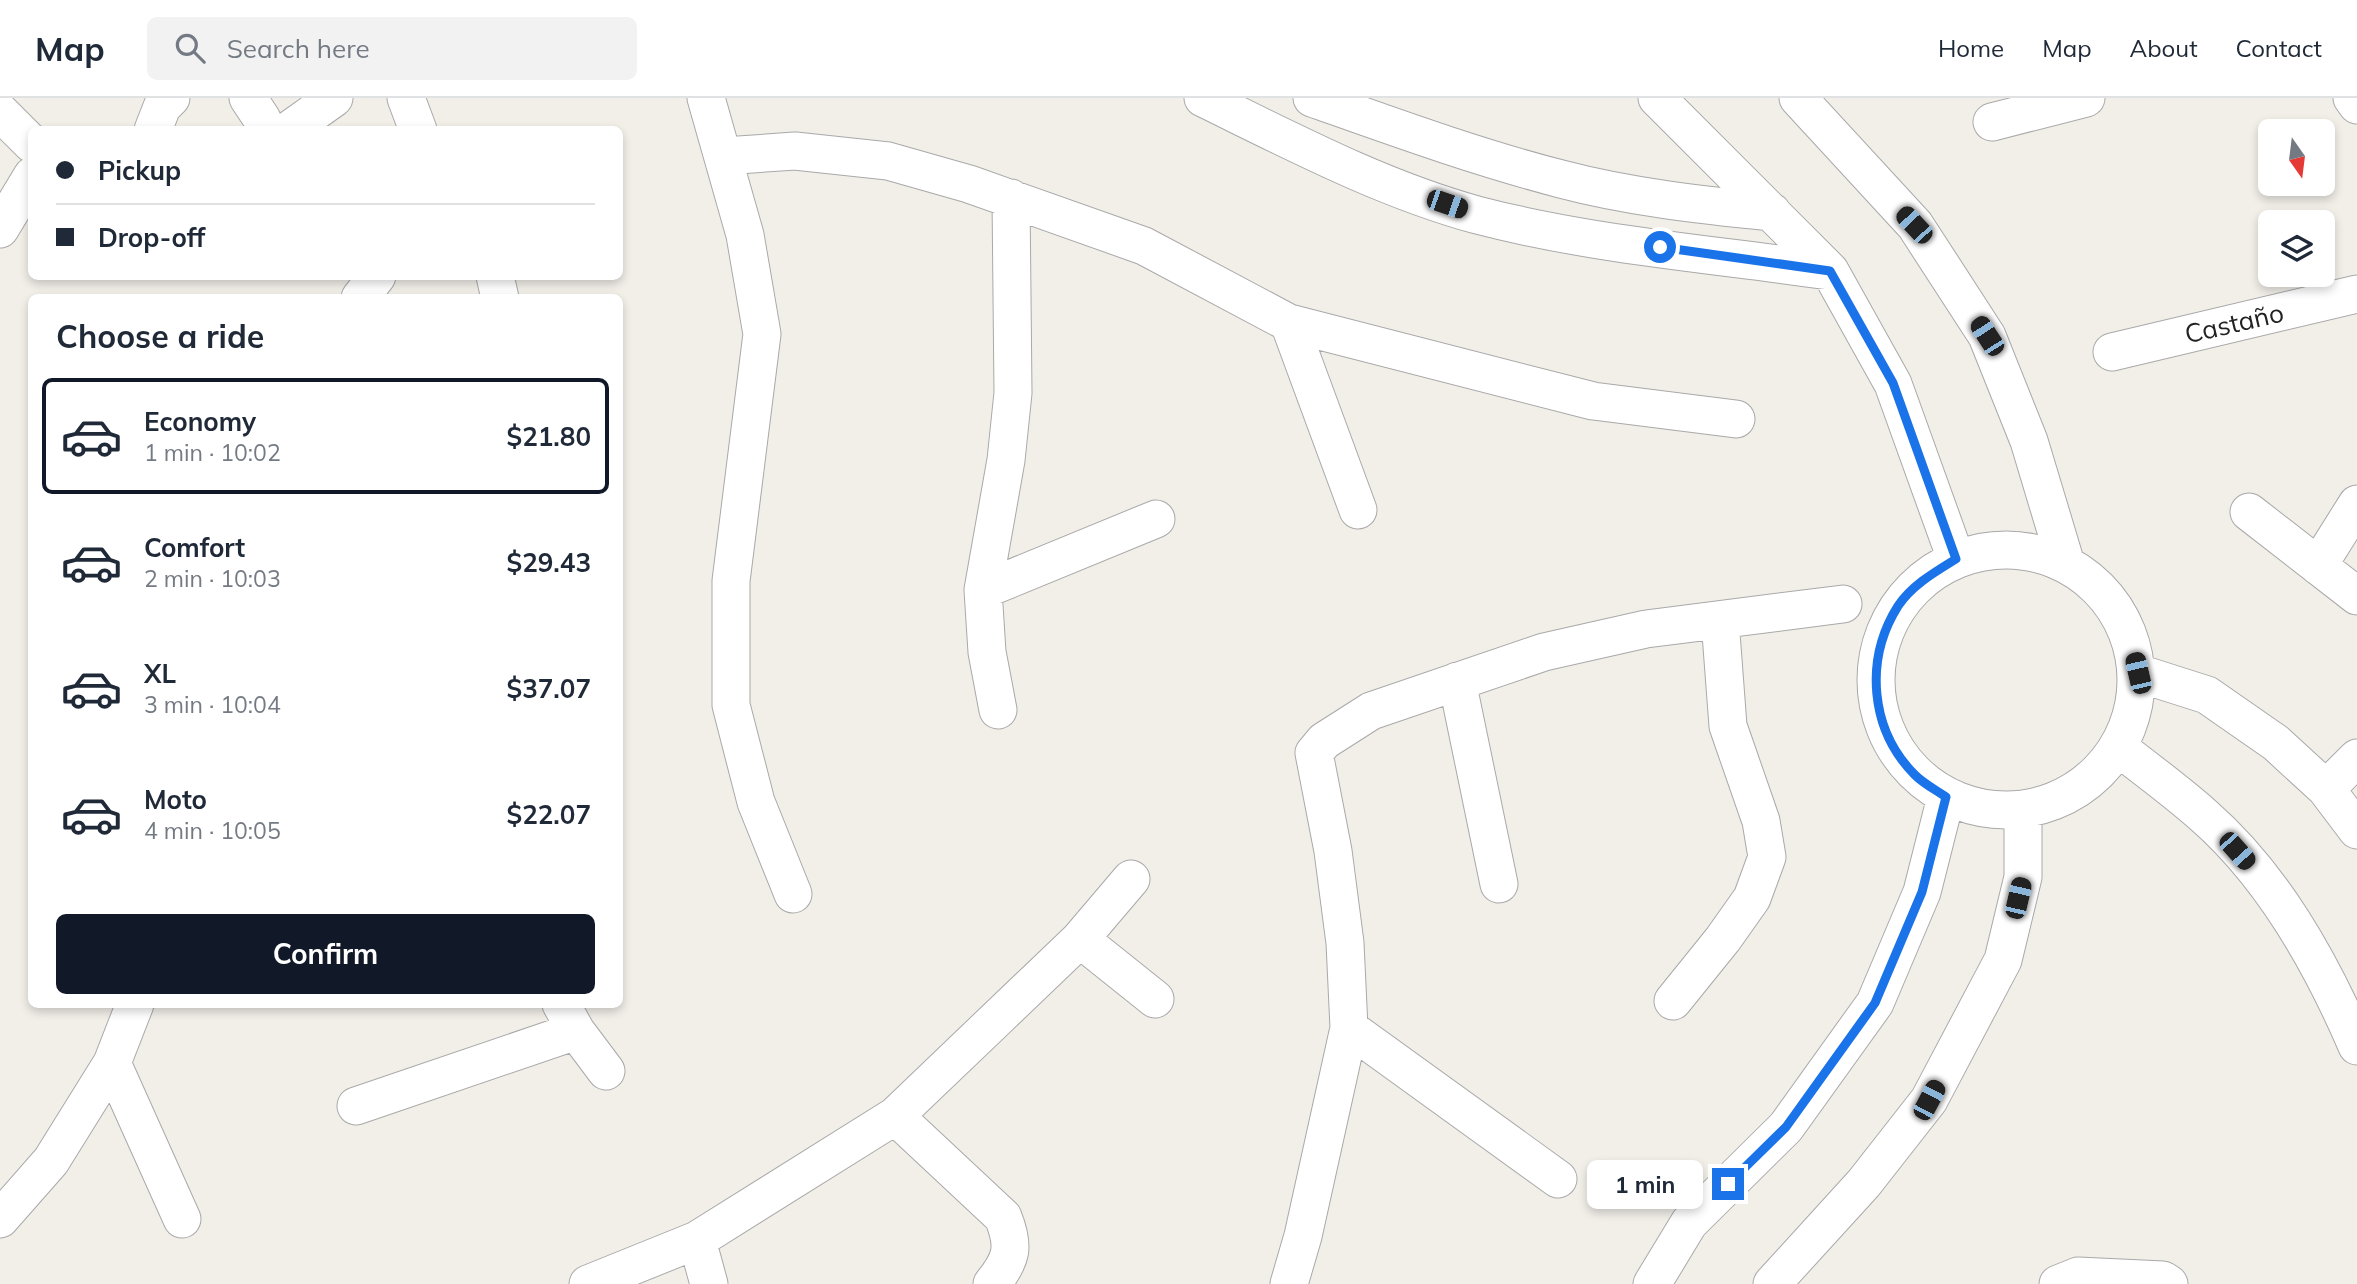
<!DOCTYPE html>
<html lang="en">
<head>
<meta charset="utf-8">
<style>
	body { margin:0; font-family:Mulish,sans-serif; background:#f2f2f3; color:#1f2937; height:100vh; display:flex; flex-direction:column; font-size:26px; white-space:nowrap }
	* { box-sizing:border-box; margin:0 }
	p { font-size:23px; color:#747a83 }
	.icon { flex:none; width:38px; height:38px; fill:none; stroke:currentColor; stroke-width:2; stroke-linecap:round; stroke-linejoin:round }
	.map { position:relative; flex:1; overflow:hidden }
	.panel { position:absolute; left:28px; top:196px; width:595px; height:714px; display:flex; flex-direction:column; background:#fff; border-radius:10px; box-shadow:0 4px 10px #0003 }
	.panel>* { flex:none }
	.hud { position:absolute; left:28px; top:28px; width:595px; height:154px; border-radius:10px; box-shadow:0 4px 10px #0003; display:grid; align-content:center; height:154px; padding:0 28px; background:#fff }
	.needle { width:46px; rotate:166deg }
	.tools { position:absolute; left:2258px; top:21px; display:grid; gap:14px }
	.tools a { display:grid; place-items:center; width:77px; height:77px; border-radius:10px; background:#fff; box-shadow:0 4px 10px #0003; font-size:35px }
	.end { position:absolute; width:32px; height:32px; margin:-16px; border:9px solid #1a73e8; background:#fff; box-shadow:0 0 0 4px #fff }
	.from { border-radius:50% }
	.bubble { position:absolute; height:49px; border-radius:10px; background:#fff; box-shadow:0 4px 10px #0003; font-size:23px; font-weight:700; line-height:49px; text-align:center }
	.car { position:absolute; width:21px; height:42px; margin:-21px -10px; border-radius:9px; box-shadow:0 0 5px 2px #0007; background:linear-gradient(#222 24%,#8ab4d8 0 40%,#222 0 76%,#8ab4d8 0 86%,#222 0) }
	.hud b { display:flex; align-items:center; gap:24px; height:66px; font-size:26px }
	.hud b+b { border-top:2px solid #e0e1e3 }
	.hud i { width:18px; height:18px; background:#1f2937 }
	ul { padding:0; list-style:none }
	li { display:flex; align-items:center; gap:21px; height:116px; margin:0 14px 10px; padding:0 14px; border:4px solid transparent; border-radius:10px }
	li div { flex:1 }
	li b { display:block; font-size:26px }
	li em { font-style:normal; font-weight:700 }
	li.selected { border-color:#111827 }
	li>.icon { width:63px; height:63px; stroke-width:1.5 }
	h2 { padding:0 28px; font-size:32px; line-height:84px }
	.button { display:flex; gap:14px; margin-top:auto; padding:14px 28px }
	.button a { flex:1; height:80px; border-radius:10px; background:#111827; color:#fff; font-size:28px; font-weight:700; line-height:80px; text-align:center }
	header { display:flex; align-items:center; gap:42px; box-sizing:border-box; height:98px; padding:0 35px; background:#fff; border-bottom:2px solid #e0e1e3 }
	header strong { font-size:33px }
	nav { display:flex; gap:38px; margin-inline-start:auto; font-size:24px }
	.search { width:490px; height:63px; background:#f2f2f3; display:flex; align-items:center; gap:18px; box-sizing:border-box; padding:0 24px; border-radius:10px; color:#747a83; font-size:26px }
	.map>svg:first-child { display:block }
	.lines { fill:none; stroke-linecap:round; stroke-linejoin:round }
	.street-casing { stroke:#a9a9a9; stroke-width:39 }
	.street { stroke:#fff; stroke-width:37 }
	.route { stroke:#1a73e8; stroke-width:9 }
	.labels { text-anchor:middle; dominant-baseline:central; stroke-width:7; stroke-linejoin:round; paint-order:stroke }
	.street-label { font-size:26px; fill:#222; stroke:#fff }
</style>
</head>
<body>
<header>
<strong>Map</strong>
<div class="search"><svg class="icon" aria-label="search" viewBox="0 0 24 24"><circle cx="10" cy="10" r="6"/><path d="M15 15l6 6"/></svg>Search here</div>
<nav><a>Home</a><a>Map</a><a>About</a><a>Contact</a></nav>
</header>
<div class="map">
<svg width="2357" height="1186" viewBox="0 0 2357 1186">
	<rect width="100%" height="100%" fill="#f2efe9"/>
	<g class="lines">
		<defs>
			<path id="street" d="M248,0L262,21L263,32
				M406,0L418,32
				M706,0L745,137L762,236L731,483V607L756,704L793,796
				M1203,0C1291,43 1382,91 1477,117C1592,147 1712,156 1830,173
				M1312,0C1394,29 1476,59 1561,81C1629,99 1701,107 1772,114
				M1657,0L1830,173L1893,286L1956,461
				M1798,0L1915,127L1987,238L2029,343L2066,466
				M2352,0L2357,7
				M0,14L32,46
				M1992,24L2086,0
				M153,32L162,9L171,0
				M289,32L334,0
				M724,58L795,53L888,63L969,86L1144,148L1289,225L1593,303L1736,321
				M0,131L32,78
				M495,178L500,200
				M360,200L377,178
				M1289,225L1358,412
				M2112,254L2357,196
				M2249,414L2357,498
				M1876 582a130 130 0 1 1 260 0a130 130 0 1 1-260 0Z
				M2318,468L2357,406
				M983,492L1156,421
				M2138,575L2207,597L2276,645L2326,691L2357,732
				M1457,583L1499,786
				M998,612L987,554L983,492L1006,362L1013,295L1011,100
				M2119,650C2147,672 2176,693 2203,717C2273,778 2321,864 2357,948
				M2326,691L2357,660
				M1080,841L1155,901
				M1673,903L1723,841L1752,800L1767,759L1761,723L1728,628L1720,522
				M561,906L576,933L606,973
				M1349,930L1558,1081
				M112,965L182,1121
				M356,1008L576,933
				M895,1018L1003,1119C1015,1149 1012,1161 992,1186
				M0,1121L51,1063L112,965L135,906
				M697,1142L709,1186
				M588,1186L697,1142L895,1018L1080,841L1131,781
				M1289,1186L1303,1138L1349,930L1345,845L1333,753L1314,655L1324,643L1371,613L1544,554L1646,531L1843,506
				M1652,1186L1689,1125L1786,1029L1875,905L1922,794L1946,699
				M1772,1186L1864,1085L1929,1002L2003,862L2023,779V712
				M2058,1186L2078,1178L2163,1182L2169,1186"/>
		</defs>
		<!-- street casing -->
		<use href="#street" class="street-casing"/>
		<!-- street -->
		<use href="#street" class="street"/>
	</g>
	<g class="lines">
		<!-- route -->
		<path class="route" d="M1660,149L1830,173L1893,285L1956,461C1935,474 1912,487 1898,508C1864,562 1870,632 1915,677C1924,686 1936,692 1946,699L1922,794L1875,905L1786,1029L1728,1086"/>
	</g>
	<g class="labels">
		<!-- street labels -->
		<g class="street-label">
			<text transform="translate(2234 225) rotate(-13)">Castaño</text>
		</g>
	</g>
</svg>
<div class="tools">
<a><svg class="needle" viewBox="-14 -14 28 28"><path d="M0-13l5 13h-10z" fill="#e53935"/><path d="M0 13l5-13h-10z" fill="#747a83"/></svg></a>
<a><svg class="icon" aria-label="layers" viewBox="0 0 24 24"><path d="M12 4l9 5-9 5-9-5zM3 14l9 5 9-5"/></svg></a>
</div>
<i class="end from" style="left:1660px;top:149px"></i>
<i class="end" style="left:1728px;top:1086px"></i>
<div class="bubble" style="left:1587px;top:1062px;width:116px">1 min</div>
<i class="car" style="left:1447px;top:106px;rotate:109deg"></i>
<i class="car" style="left:1914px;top:127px;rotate:317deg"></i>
<i class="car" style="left:1987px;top:238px;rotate:327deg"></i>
<i class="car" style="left:2138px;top:575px;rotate:347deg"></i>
<i class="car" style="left:2237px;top:753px;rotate:138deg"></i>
<i class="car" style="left:2018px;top:800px;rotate:13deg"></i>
<i class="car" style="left:1929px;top:1002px;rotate:28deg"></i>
<div class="hud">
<b><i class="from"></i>Pickup</b>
<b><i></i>Drop-off</b>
</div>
<section class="panel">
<h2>Choose a ride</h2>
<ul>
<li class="selected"><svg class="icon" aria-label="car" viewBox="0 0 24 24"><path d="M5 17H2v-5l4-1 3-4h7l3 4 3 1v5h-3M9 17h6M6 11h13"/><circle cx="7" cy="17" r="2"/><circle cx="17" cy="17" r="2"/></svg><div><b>Economy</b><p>1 min · 10:02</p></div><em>$21.80</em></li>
<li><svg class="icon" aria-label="car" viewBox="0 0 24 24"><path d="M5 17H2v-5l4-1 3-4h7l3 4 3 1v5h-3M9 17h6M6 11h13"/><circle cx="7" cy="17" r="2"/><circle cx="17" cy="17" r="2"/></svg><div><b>Comfort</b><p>2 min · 10:03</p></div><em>$29.43</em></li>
<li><svg class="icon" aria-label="car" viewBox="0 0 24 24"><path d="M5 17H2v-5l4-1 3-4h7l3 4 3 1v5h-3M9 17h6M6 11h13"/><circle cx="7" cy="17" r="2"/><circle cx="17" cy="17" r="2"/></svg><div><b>XL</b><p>3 min · 10:04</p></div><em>$37.07</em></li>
<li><svg class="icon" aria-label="car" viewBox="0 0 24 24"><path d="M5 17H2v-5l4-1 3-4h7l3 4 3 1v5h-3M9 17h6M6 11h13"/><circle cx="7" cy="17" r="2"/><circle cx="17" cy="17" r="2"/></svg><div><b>Moto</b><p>4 min · 10:05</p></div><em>$22.07</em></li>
</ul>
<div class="button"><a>Confirm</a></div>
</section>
</div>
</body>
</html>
